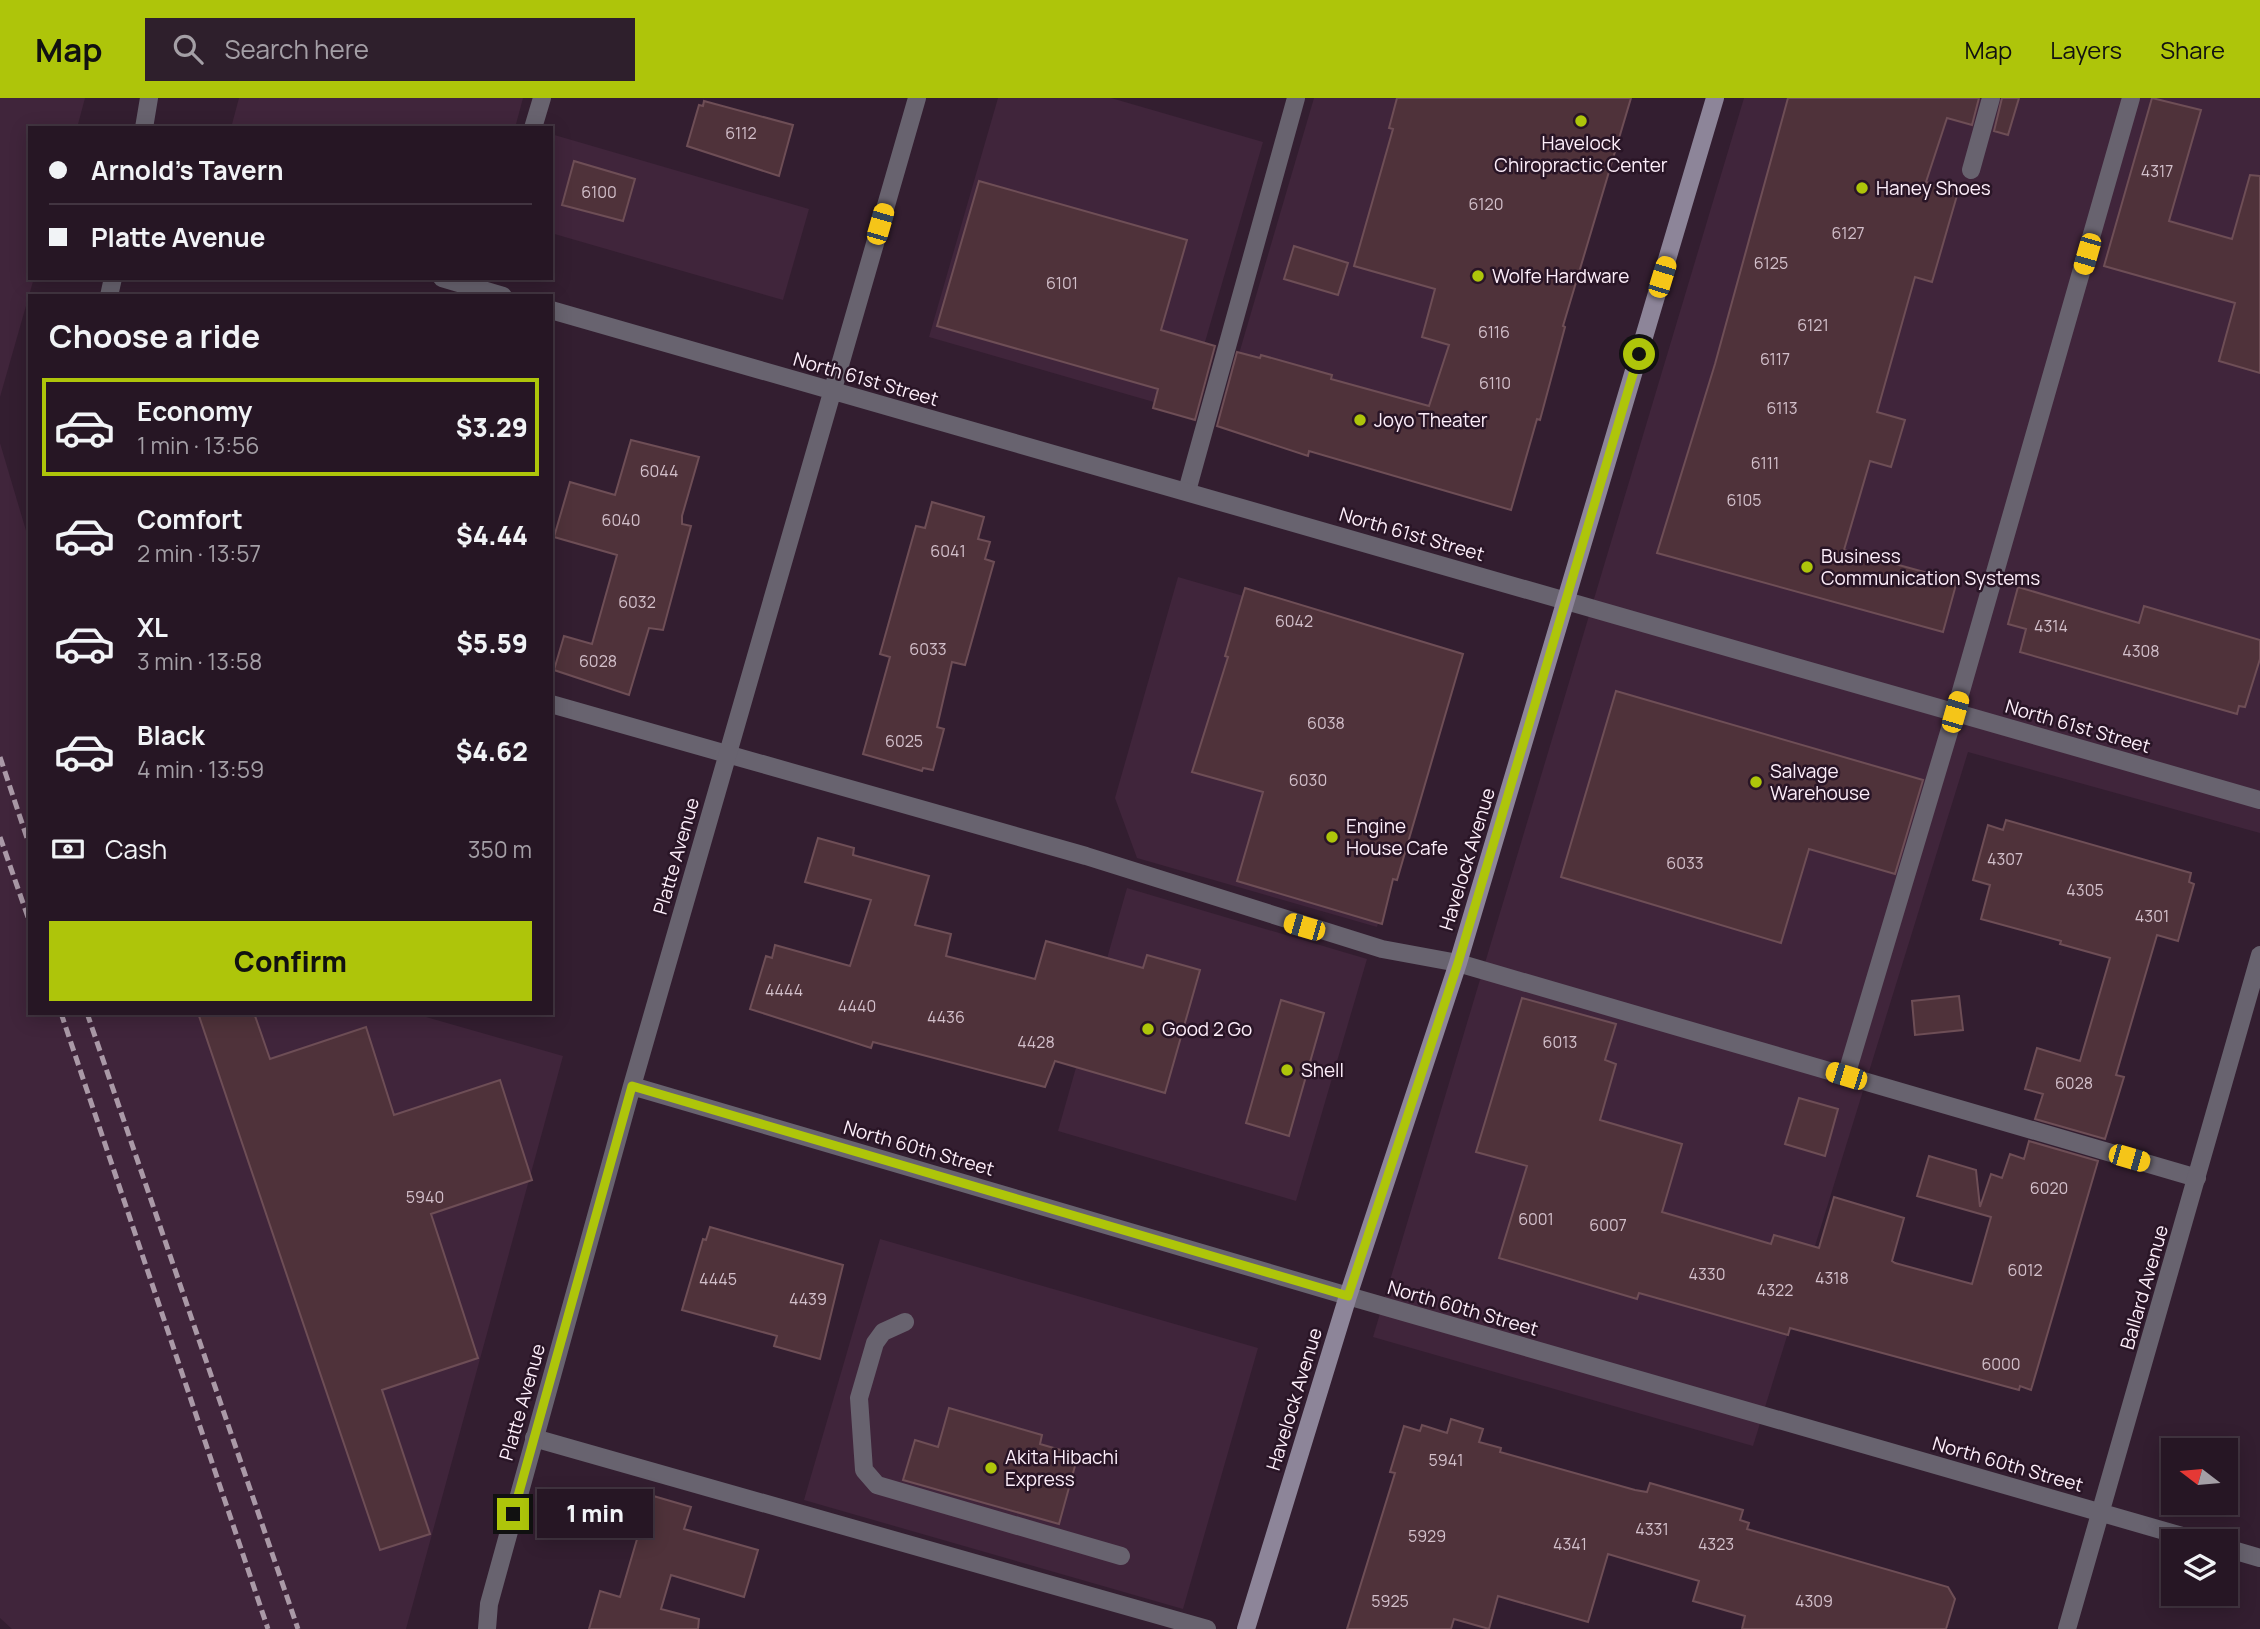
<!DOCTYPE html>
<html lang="en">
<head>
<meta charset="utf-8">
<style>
	body { margin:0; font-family:Manrope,sans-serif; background:#2e1f2c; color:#f1f3f6; height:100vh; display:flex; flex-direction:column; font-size:26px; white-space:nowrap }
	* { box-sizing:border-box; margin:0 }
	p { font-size:23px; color:#a49fa6 }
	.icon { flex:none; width:38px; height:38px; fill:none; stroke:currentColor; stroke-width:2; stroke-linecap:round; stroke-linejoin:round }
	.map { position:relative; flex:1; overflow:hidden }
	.details { position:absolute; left:28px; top:196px; width:525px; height:721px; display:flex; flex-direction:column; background:#261624; border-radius:0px; box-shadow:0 4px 18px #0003,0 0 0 2px #423541 }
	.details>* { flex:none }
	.hud { position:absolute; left:28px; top:28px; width:525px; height:154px; border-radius:0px; box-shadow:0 4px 18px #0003,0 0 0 2px #423541; display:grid; align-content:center; height:154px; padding:0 21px; background:#261624 }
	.needle { width:46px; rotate:286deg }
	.buttons { position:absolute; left:2161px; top:1340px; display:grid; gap:14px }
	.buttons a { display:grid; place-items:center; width:77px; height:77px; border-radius:0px; background:#261624; box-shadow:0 4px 18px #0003,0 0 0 2px #423541; font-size:35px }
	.end { position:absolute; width:32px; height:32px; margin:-16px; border:9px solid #aec50a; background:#111; box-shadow:0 0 0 4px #111 }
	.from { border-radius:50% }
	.bubble { position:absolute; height:49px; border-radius:0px; background:#261624; box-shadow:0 4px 18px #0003,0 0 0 2px #423541; font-size:23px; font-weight:800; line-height:49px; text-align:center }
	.car { position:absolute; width:21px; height:42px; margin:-21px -10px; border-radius:9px; box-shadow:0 0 5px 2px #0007; background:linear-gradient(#f5c518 24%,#345 0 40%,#f5c518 0 76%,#345 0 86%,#f5c518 0) }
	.hud b { display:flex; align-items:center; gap:24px; height:66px; font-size:26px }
	.hud b+b { border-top:2px solid #423541 }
	.hud i { width:18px; height:18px; background:#f1f3f6 }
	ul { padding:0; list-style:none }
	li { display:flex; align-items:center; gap:21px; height:98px; margin:0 14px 10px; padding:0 7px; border:4px solid transparent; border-radius:0px }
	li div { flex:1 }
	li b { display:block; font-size:26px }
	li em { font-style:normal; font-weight:800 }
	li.current { border-color:#aec50a }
	li>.icon { width:63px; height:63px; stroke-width:1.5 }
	h2 { padding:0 21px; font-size:32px; line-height:84px }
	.pay { display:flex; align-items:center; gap:18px; height:77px; padding:0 21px; font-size:26px }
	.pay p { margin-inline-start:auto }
	.cta { display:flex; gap:14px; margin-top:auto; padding:14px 21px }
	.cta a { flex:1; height:80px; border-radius:0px; background:#aec50a; color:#111; font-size:28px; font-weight:800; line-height:80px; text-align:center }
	header { display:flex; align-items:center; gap:42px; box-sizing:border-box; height:98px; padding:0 35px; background:#aec50a; color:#111 }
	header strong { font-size:33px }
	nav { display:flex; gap:38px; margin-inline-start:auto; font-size:24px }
	.search { width:490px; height:63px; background:#2e1f2c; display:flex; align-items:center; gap:18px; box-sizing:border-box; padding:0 24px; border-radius:0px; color:#a49fa6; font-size:26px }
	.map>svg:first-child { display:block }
	.built { fill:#40253b }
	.building { fill:#4f323a; stroke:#6e4e56; stroke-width:2 }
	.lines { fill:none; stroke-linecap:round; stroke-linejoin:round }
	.lane { stroke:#68636f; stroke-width:18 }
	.street { stroke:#68636f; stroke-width:18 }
	.secondary { stroke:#8d8599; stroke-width:18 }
	.rail { stroke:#aa99a7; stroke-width:5; stroke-dasharray:10 5; stroke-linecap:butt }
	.route { stroke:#aec50a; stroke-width:9 }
	.poi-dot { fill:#aec50a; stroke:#291526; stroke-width:2.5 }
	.labels { text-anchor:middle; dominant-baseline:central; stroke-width:5; stroke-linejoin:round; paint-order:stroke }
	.number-label { font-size:16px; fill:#d2bfca }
	.poi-label { font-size:19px; fill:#fdeefa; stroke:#291526; text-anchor:start }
	.street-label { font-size:19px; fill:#fdeefa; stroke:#291526 }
</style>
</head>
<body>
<header>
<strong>Map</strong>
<div class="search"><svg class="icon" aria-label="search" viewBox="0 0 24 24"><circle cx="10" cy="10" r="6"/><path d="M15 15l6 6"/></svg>Search here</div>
<nav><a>Map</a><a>Layers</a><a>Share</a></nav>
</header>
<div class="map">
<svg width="2260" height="1531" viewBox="0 0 2260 1531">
	<rect width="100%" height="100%" fill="#331e30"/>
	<!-- built -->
	<path class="built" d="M0,0H85L77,30H30V180H34L0,299Z
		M239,0H523L515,30H231Z
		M998,0H1111L1263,44L1185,313L929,239Z
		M1314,0H1629L1509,409L1219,324Z
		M1744,0H2260V735L1968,654L1753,1348L1373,1239Z
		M551,36L809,111L783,202L551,135Z
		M0,345L30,446V915H412L563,958L406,1531H12L0,1520Z
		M1178,479L1455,559L1377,829L1137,760L1115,700Z
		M1127,790L1367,861L1296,1103L1058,1033Z
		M880,1141L1258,1250L1183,1511L804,1402Z"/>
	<!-- building -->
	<path class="building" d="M1397,0H1631L1563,228L1565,229L1540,322L1537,321L1511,412L1309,353L1308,358L1217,328L1237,254L1260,260L1261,257L1332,277L1331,281L1429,308L1449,247L1422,239L1435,191L1354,168L1393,31L1389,30Z
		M1788,0H1979L1972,27L1947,20L1926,84L1958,94L1932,184L1915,179L1877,314L1905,322L1891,369L1870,363L1844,452L1957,483L1943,534L1657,455L1715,266Z
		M2002,0H2019L2008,37L1994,33Z
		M2152,0L2201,12L2169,123L2232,141L2250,77L2260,78V275L2219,263L2235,205L2104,168Z
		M704,3L793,27L779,78L687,48L699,7L703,8Z
		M574,63L635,81L623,123L562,107Z
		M979,83L1187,142L1161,232L1215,248L1195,322L1153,310L1158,291L937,228Z
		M1294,148L1348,165L1338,197L1284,181Z
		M631,342L699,359L682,418V426L691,428L663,532L649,530L629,597L554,572L564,538L592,546L617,457L554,439L570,384L615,397Z
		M932,404L984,419L978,441L990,444L985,461L994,464L965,567L952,564L937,629L944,631L933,672L923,670L922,673L863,656L890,559L880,556L901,481L916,428L925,430Z
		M2018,489L2139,525L2144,508L2260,542V561L2245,609L2239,608L2237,616L2020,554L2026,531L2008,526Z
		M1245,490L1463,556L1397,782L1393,781L1382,826L1237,783L1263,694L1192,674L1228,559L1225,558Z
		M1616,593L1923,682L1895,776L1809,751L1781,845L1561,779Z
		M2006,722L2191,775L2189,784L2194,786L2178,843L2157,837L2116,977L2124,979L2105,1041L2035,1021L2043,996L2025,991L2037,950L2080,963L2110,860L2060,846L2061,843L1981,821L1990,787L1973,782L1988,727L2003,732Z
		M818,740L854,750L853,757L929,778L915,827L951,836L946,858L1035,881L1046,843L1143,870L1147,857L1200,872L1165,995L1055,963L1045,989L873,944L871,950L750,911L766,858L772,860L775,847L850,868L871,802L805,784Z
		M1959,898L1963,932L1915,937L1912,903Z
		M1522,900L1616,926L1605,962L1616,966L1600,1022L1682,1046L1662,1114L1771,1146L1774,1137L1819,1150L1834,1099L1904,1120L1892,1163L1895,1165L1972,1186L1991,1119L1917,1098L1929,1058L1976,1072L1980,1109L1991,1076L2002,1080L2010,1056L2024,1061L2029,1043L2098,1063L2031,1292L2020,1288L2019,1292L1790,1230L1788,1237L1639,1195L1637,1201L1499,1160L1527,1068L1476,1054Z
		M1281,902L1324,915L1289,1038L1246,1025Z
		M198,915H254L270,961L366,929L394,1017L500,982L532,1082L431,1116L478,1260L382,1292L430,1436L380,1452Z
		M1799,1000L1838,1011L1825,1058L1785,1046Z
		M710,1129L843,1167L820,1261L774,1248L777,1238L682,1212L703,1141L706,1142Z
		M949,1310L1042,1337L1040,1346L1078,1357L1059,1426L903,1382L915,1342L938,1349Z
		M1451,1321L1483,1331L1479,1344L1501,1350L1500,1354L1635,1392L1647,1394L1650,1385L1743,1412L1740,1422L1749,1425L1747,1431L1948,1489L1955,1501L1946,1531H1742L1745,1518L1693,1503L1699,1483L1608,1456L1588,1524L1498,1498L1489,1531L1454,1521L1451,1531H1347L1395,1375L1390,1374L1404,1328L1420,1333L1422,1327L1447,1335Z
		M650,1397L691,1409L684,1431L758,1452L744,1499L671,1477L661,1511L699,1521L698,1531H589L600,1493L620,1499Z"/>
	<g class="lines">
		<!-- lane -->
		<path class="lane" d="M533,30L542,0
			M1971,72L1991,0
			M1187,393L1296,0
			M551,606L1086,758L1382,851L1458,865L2197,1080
			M1846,978L1955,614L2131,0
			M905,1224L883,1234L875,1245L859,1300L864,1372L877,1387L1121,1458
			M534,1340L1207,1531"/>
		<!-- street -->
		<path class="street" d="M144,30L149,0
			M442,180L503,198
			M109,198L113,180
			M551,212L2260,702
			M632,988L1348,1198L2203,1444
			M2226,1450L2260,1460
			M487,1531L489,1506L632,988L917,0
			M2067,1531L2260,857"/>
		<!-- secondary -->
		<path class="secondary" d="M1246,1531L1348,1198L1458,865L1715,0"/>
		<!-- rail -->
		<path class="rail" d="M0,659L30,749
			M0,739L30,825
			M61,915L268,1531
			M87,915L298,1531"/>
	</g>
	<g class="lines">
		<!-- route -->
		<path class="route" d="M513,1416L632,988L1348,1198L1458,865L1639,256"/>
	</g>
	<!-- markers -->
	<g class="poi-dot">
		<circle cx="1581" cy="23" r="7"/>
		<circle cx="1862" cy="90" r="7"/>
		<circle cx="1478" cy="178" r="7"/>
		<circle cx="1360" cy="322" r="7"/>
		<circle cx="1807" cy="469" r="7"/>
		<circle cx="1756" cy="684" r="7"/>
		<circle cx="1332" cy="739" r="7"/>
		<circle cx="1148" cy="931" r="7"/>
		<circle cx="1287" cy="972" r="7"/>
		<circle cx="991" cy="1370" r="7"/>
	</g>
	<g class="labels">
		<!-- number labels -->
		<g class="number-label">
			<text x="741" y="35">6112</text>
			<text x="2157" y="73">4317</text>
			<text x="599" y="94">6100</text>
			<text x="1486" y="106">6120</text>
			<text x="1848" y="135">6127</text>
			<text x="1771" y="165">6125</text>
			<text x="1062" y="185">6101</text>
			<text x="1813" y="227">6121</text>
			<text x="1494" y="234">6116</text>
			<text x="1775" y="261">6117</text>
			<text x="1495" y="285">6110</text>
			<text x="1782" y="310">6113</text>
			<text x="1765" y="365">6111</text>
			<text x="659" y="373">6044</text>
			<text x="1744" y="402">6105</text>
			<text x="621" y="422">6040</text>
			<text x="948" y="453">6041</text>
			<text x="637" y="504">6032</text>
			<text x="1294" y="523">6042</text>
			<text x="2051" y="528">4314</text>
			<text x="928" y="551">6033</text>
			<text x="2141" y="553">4308</text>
			<text x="598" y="563">6028</text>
			<text x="1326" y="625">6038</text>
			<text x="904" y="643">6025</text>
			<text x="1308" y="682">6030</text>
			<text x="2005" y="761">4307</text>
			<text x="1685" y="765">6033</text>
			<text x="2085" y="792">4305</text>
			<text x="2152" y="818">4301</text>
			<text x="784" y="892">4444</text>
			<text x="857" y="908">4440</text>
			<text x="946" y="919">4436</text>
			<text x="1036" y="944">4428</text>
			<text x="1560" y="944">6013</text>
			<text x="2074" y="985">6028</text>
			<text x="2049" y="1090">6020</text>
			<text x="425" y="1099">5940</text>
			<text x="1536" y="1121">6001</text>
			<text x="1608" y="1127">6007</text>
			<text x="2025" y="1172">6012</text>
			<text x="1707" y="1176">4330</text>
			<text x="1832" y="1180">4318</text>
			<text x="718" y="1181">4445</text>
			<text x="1775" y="1192">4322</text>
			<text x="808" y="1201">4439</text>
			<text x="2001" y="1266">6000</text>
			<text x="1446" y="1362">5941</text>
			<text x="1652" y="1431">4331</text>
			<text x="1427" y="1438">5929</text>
			<text x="1570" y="1446">4341</text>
			<text x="1716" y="1446">4323</text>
			<text x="1390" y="1503">5925</text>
			<text x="1814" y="1503">4309</text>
		</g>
		<!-- poi labels -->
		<g class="poi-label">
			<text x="1581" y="45" text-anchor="middle">Havelock<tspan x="1581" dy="22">Chiropractic Center</tspan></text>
			<text x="1876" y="90">Haney Shoes</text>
			<text x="1492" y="178">Wolfe Hardware</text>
			<text x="1374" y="322">Joyo Theater</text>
			<text x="1821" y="458">Business<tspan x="1821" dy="22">Communication Systems</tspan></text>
			<text x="1770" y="673">Salvage<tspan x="1770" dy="22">Warehouse</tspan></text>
			<text x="1346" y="728">Engine<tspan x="1346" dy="22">House Cafe</tspan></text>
			<text x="1162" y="931">Good 2 Go</text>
			<text x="1301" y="972">Shell</text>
			<text x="1005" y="1359">Akita Hibachi<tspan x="1005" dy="22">Express</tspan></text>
		</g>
		<!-- street labels -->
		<g class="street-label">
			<text transform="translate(866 281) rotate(16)">North 61st Street</text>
			<text transform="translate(1412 436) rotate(16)">North 61st Street</text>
			<text transform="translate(2078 628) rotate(16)">North 61st Street</text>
			<text transform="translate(676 758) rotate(-74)">Platte Avenue</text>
			<text transform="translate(1467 761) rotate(-73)">Havelock Avenue</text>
			<text transform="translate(919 1050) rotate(16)">North 60th Street</text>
			<text transform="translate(2144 1189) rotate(-74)">Ballard Avenue</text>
			<text transform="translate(1463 1210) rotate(16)">North 60th Street</text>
			<text transform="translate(1294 1301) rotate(-73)">Havelock Avenue</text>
			<text transform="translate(522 1304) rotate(-74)">Platte Avenue</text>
			<text transform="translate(2008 1366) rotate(16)">North 60th Street</text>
		</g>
	</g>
</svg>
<div class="buttons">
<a><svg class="needle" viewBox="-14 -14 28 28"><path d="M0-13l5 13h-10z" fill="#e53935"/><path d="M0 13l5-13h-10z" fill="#a49fa6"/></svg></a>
<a><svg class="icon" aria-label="layers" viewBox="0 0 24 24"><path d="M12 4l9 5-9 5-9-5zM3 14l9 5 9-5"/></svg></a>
</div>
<i class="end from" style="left:1639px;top:256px"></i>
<i class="end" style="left:513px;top:1416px"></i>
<div class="bubble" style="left:537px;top:1391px;width:116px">1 min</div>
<i class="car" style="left:880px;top:126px;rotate:16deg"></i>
<i class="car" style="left:2087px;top:156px;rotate:196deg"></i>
<i class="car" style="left:1662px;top:179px;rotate:17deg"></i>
<i class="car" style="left:1955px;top:614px;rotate:16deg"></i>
<i class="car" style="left:1304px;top:829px;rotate:286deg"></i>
<i class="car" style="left:1846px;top:978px;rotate:287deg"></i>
<i class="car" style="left:2129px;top:1060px;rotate:106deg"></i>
<div class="hud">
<b><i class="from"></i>Arnold's Tavern</b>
<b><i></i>Platte Avenue</b>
</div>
<section class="details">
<h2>Choose a ride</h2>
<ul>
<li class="current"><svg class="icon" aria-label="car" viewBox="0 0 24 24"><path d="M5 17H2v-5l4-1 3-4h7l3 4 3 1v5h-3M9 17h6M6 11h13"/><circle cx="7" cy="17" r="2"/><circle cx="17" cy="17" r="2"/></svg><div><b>Economy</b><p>1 min · 13:56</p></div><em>$3.29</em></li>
<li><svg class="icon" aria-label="car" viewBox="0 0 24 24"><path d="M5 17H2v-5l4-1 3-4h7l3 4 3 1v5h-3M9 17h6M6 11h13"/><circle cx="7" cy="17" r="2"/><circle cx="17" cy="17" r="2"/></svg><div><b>Comfort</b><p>2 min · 13:57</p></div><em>$4.44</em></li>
<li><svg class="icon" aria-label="car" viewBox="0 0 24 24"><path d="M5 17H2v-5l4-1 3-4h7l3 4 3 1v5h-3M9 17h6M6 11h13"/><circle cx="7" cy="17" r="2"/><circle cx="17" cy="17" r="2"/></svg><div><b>XL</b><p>3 min · 13:58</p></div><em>$5.59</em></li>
<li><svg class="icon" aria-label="car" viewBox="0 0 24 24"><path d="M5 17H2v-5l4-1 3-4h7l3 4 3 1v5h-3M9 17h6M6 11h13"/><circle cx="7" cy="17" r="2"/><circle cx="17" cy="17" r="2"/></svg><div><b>Black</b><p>4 min · 13:59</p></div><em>$4.62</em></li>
</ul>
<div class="pay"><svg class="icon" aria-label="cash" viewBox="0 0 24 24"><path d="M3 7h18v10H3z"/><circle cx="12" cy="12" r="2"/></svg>Cash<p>350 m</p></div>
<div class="cta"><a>Confirm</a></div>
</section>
</div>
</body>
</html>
